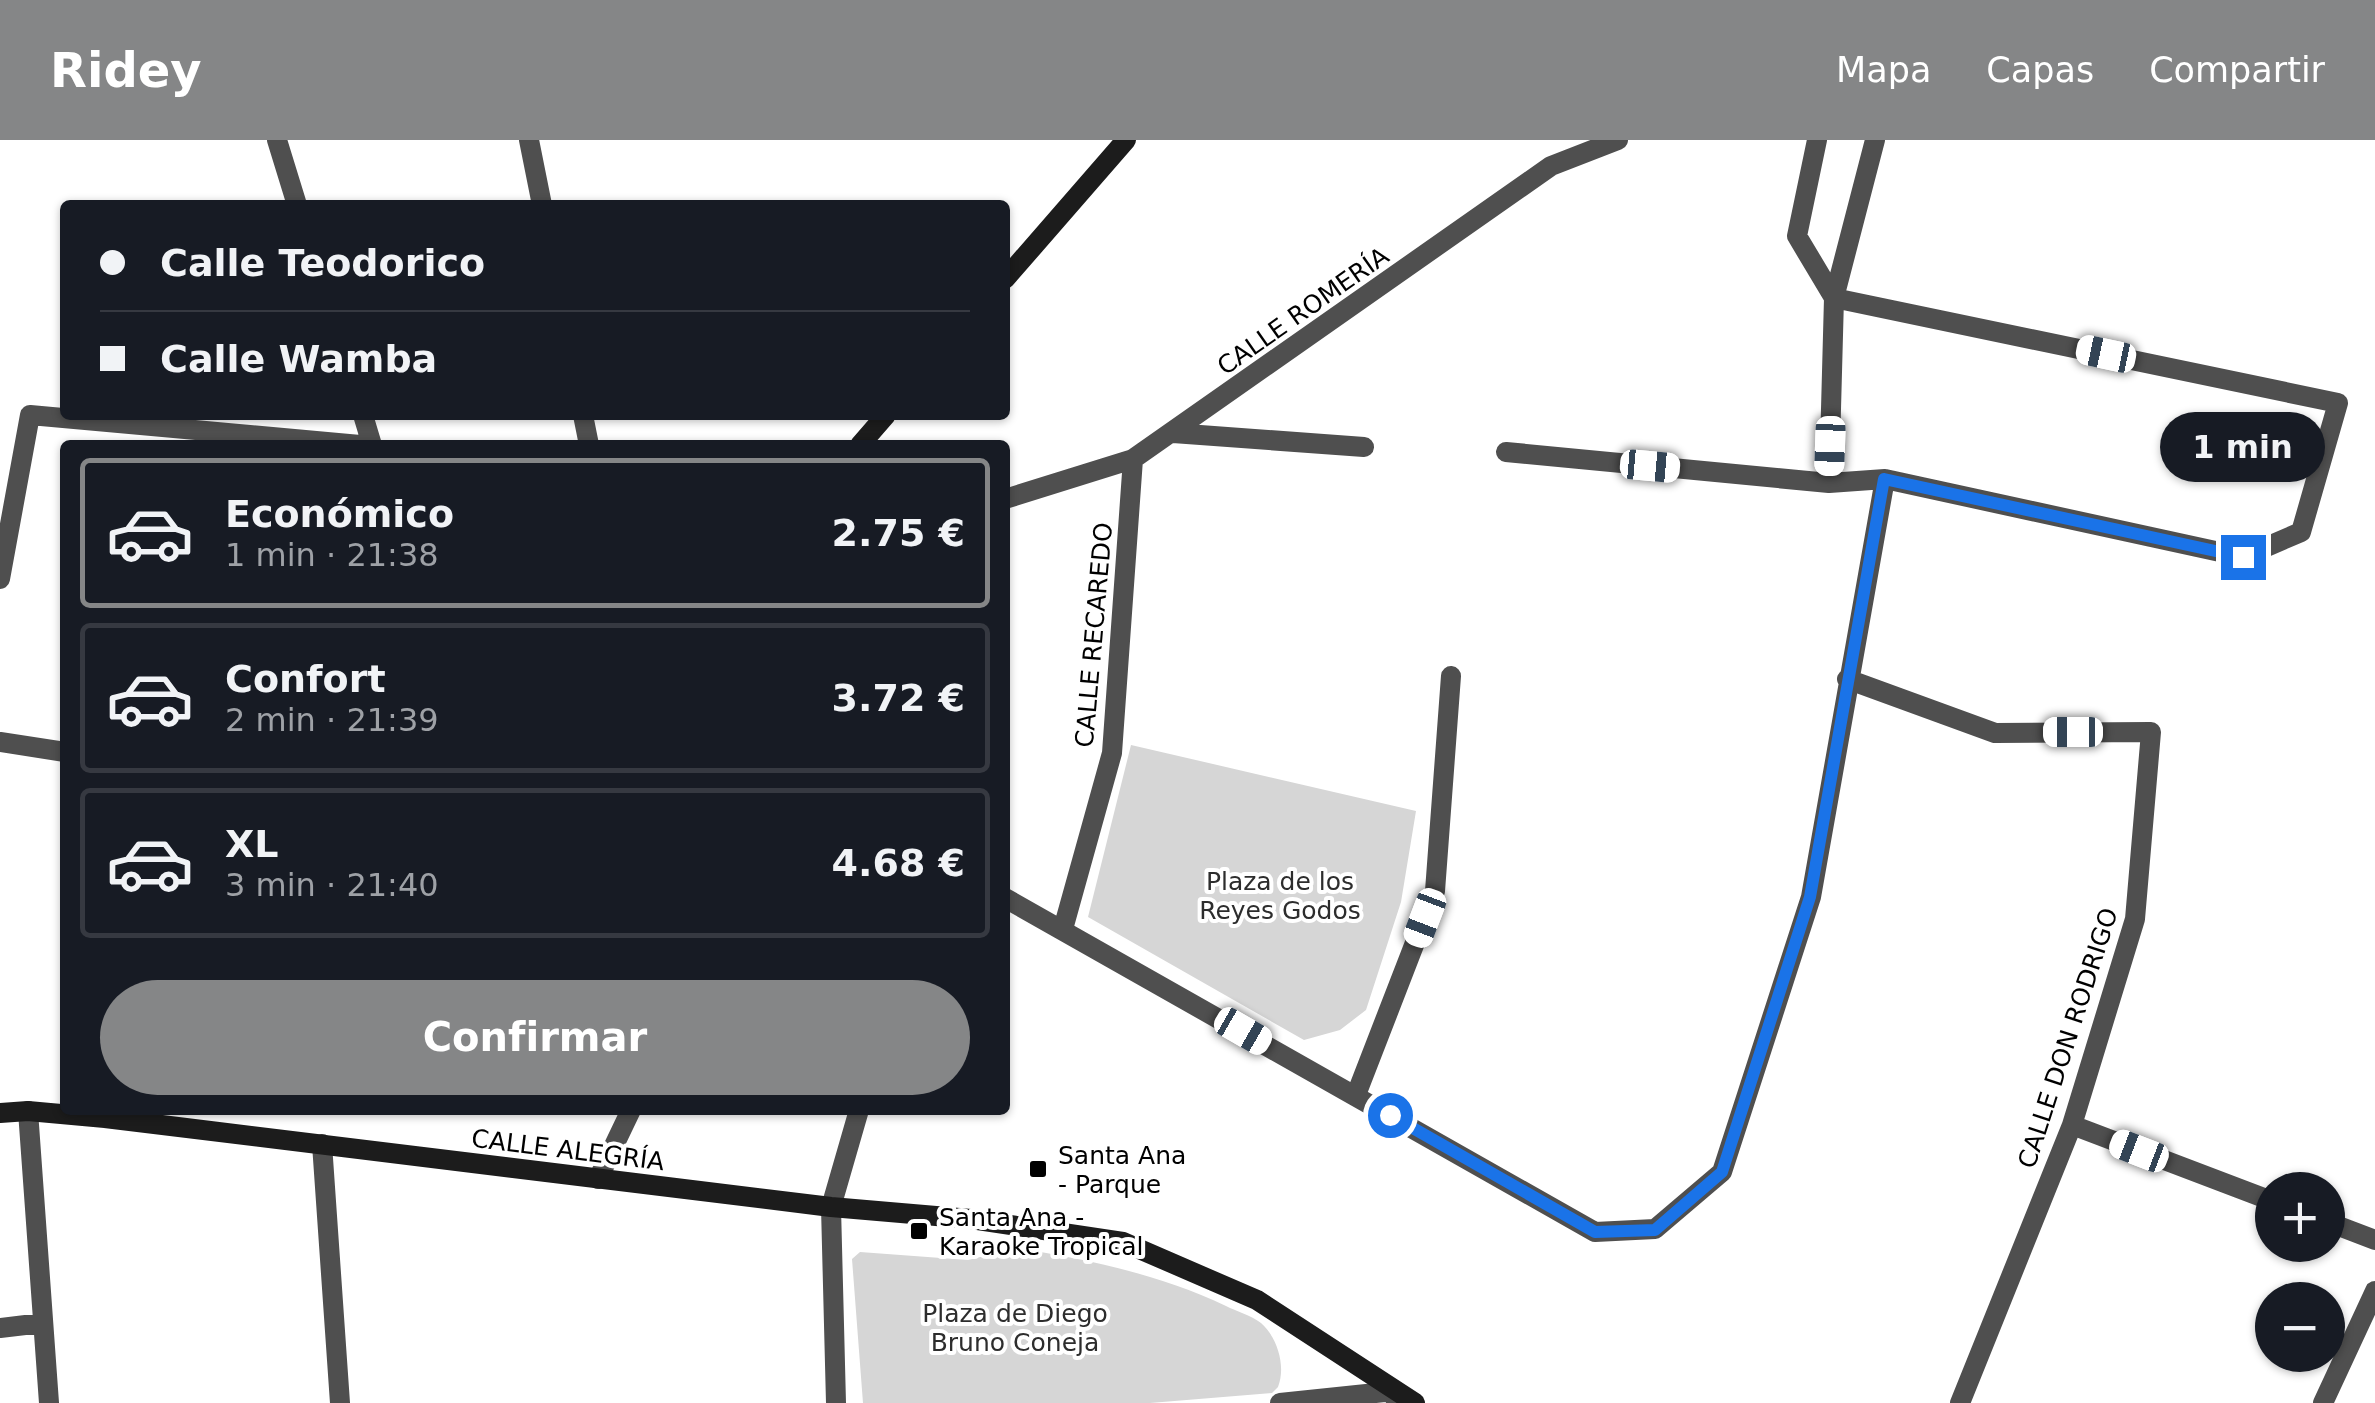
<!DOCTYPE html>
<html lang="es">
<head>
<meta charset="utf-8">
<style>
	body { margin:0; font-family:"DejaVu Sans",sans-serif; background:#242831; color:#f1f3f6; height:100vh; display:flex; flex-direction:column; font-size:38px; white-space:nowrap }
	* { box-sizing:border-box; margin:0 }
	p { font-size:32px; color:#9ea1a6 }
	.icon { flex:none; width:55px; height:55px; fill:none; stroke:currentColor; stroke-width:2; stroke-linecap:round; stroke-linejoin:round }
	.map { position:relative; flex:1; overflow:hidden }
	.details { position:absolute; left:60px; top:300px; width:950px; height:675px; display:flex; flex-direction:column; background:#171b24; border-radius:10px; box-shadow:0 2px 8px #0004 }
	.details>* { flex:none }
	.hud { position:absolute; left:60px; top:60px; width:950px; height:220px; border-radius:10px; box-shadow:0 2px 8px #0004; display:grid; align-content:center; height:220px; padding:0 40px; background:#171b24 }
	.controls { position:absolute; left:2255px; top:1032px; display:grid; gap:20px }
	.controls a { display:grid; place-items:center; width:90px; height:90px; border-radius:50%; background:#171b24; box-shadow:0 2px 8px #0004; font-size:50px }
	.end { position:absolute; width:45px; height:45px; margin:-22px; border:12px solid #1a73e8; background:#fff; box-shadow:0 0 0 5px #fff }
	.from { border-radius:50% }
	.bubble { position:absolute; height:70px; border-radius:35px; background:#171b24; box-shadow:0 2px 8px #0004; font-size:32px; font-weight:700; line-height:70px; text-align:center }
	.car { position:absolute; width:30px; height:60px; margin:-30px -15px; border-radius:12px; box-shadow:0 0 8px 2px #0007; background:linear-gradient(#fff 24%,#345 0 40%,#fff 0 76%,#345 0 86%,#fff 0) }
	.hud b { display:flex; align-items:center; gap:35px; height:95px; font-size:38px }
	.hud b+b { border-top:2px solid #363941 }
	.hud i { width:25px; height:25px; background:#f1f3f6 }
	ul { padding:18px 0 0; list-style:none }
	li { display:flex; align-items:center; gap:30px; height:150px; margin:0 20px 15px; padding:0 20px; border:5px solid #363941; border-radius:10px }
	li div { flex:1 }
	li b { display:block; font-size:38px }
	li em { font-style:normal; font-weight:700 }
	li.current { border-color:#858687 }
	li>.icon { width:90px; height:90px; stroke-width:1.5 }
	.cta { display:flex; gap:20px; margin-top:auto; padding:20px 40px }
	.cta a { flex:1; height:115px; border-radius:60px; background:#858687; color:#fff; font-size:40px; font-weight:700; line-height:115px; text-align:center }
	header { display:flex; align-items:center; gap:60px; box-sizing:border-box; height:140px; padding:0 50px; background:#858687; color:#fff }
	header strong { font-size:48px }
	nav { display:flex; gap:55px; margin-inline-start:auto; font-size:35px }
	.map>svg:first-child { display:block }
	.green { fill:#d6d6d6 }
	.lines { fill:none; stroke-linecap:round; stroke-linejoin:round }
	.street { stroke:#4f4f4f; stroke-width:20 }
	.secondary { stroke:#1c1c1c; stroke-width:20 }
	.route { stroke:#1a73e8; stroke-width:12 }
	.poi-dot { fill:#000; stroke:#fff; stroke-width:4 }
	.labels { text-anchor:middle; dominant-baseline:central; stroke-width:8; stroke-linejoin:round; paint-order:stroke }
	.street-label { font-size:25px; fill:#000; stroke:#fff }
	.park-label { font-size:25px; fill:#2d2d2d; stroke:#fff }
	.poi-label { font-size:25px; fill:#000; stroke:#fff; text-anchor:start }
</style>
</head>
<body>
<header>
<strong>Ridey</strong>
<nav><a>Mapa</a><a>Capas</a><a>Compartir</a></nav>
</header>
<div class="map">
<svg width="2375" height="1263" viewBox="0 0 2375 1263">
	<rect width="100%" height="100%" fill="#fff"/>
	<!-- green -->
	<path class="green" d="M1131,605L1416,671L1401,762L1366,870L1340,890L1304,900L1088,777Z
		M1017,1108C1089,1120 1159,1134 1226,1166C1236,1171 1252,1176 1261,1183C1278,1198 1286,1227 1278,1247L1272,1253L1150,1263H863L852,1119L860,1112L968,1120Z"/>
	<g class="lines">
		<!-- street -->
		<path class="street" d="M277,0L297,65
			M529,0L542,65
			M1817,0L1797,96L1834,158L2338,263L2301,392L2243,417L1885,339
			M363,275L372,305
			M583,275L589,305
			M1173,293L1364,307
			M1506,312L1829,343
			M1005,359L1133,319L1551,26L1618,0
			M0,439L30,275L360,305
			M1847,539L1995,593L2151,592L2135,779L2072,985L1960,1263
			M0,602L65,612
			M1005,758L1595,1092L1655,1089L1722,1032L1811,757L1885,339L1829,343L1834,158L1875,0
			M1063,789L1112,613L1133,319
			M1356,955L1435,751L1451,536
			M28,971L49,1263
			M2072,985L2272,1061
			M322,1004L340,1263
			M598,1039L631,970
			M2328,1082L2375,1100
			M0,1188L42,1183
			M836,1263L831,1067L859,970
			M1280,1263L1395,1251L1396,1263
			M2323,1263L2375,1151"/>
		<!-- secondary -->
		<path class="secondary" d="M1005,139L1126,0
			M860,305L886,275
			M0,973L28,971L105,978L831,1067L971,1079L1123,1102L1257,1160L1415,1263"/>
	</g>
	<g class="lines">
		<!-- route -->
		<path class="route" d="M1390,975L1595,1092L1655,1090L1722,1032L1810,757L1884,339L2243,417"/>
	</g>
	<!-- markers -->
	<g class="poi-dot">
		<rect x="1028" y="1019" width="20" height="20" rx="5"/>
		<rect x="909" y="1081" width="20" height="20" rx="5"/>
	</g>
	<g class="labels">
		<!-- street labels -->
		<g class="street-label">
			<text transform="translate(1303 171) rotate(-35)">CALLE ROMERÍA</text>
			<text transform="translate(1094 495) rotate(-85)">CALLE RECAREDO</text>
			<text transform="translate(2068 898) rotate(-72)">CALLE DON RODRIGO</text>
			<text transform="translate(568 1010) rotate(7)">CALLE ALEGRÍA</text>
		</g>
		<!-- park labels -->
		<g class="park-label">
			<text x="1280" y="741">Plaza de los<tspan x="1280" dy="29">Reyes Godos</tspan></text>
			<text x="1015" y="1173">Plaza de Diego<tspan x="1015" dy="29">Bruno Coneja</tspan></text>
		</g>
		<!-- poi labels -->
		<g class="poi-label">
			<text x="1058" y="1015">Santa Ana<tspan x="1058" dy="29">- Parque</tspan></text>
			<text x="939" y="1077">Santa Ana -<tspan x="939" dy="29">Karaoke Tropical</tspan></text>
		</g>
	</g>
</svg>
<div class="controls">
<a>+</a>
<a>−</a>
</div>
<i class="end from" style="left:1390px;top:975px"></i>
<i class="end" style="left:2243px;top:417px"></i>
<div class="bubble" style="left:2160px;top:272px;width:165px">1 min</div>
<i class="car" style="left:2106px;top:214px;rotate:282deg"></i>
<i class="car" style="left:1830px;top:306px;rotate:182deg"></i>
<i class="car" style="left:1650px;top:326px;rotate:95deg"></i>
<i class="car" style="left:2073px;top:592px;rotate:270deg"></i>
<i class="car" style="left:1425px;top:778px;rotate:201deg"></i>
<i class="car" style="left:1243px;top:891px;rotate:120deg"></i>
<i class="car" style="left:2139px;top:1011px;rotate:291deg"></i>
<div class="hud">
<b><i class="from"></i>Calle Teodorico</b>
<b><i></i>Calle Wamba</b>
</div>
<section class="details">
<ul>
<li class="current"><svg class="icon" aria-label="car" viewBox="0 0 24 24"><path d="M5 17H2v-5l4-1 3-4h7l3 4 3 1v5h-3M9 17h6M6 11h13"/><circle cx="7" cy="17" r="2"/><circle cx="17" cy="17" r="2"/></svg><div><b>Económico</b><p>1 min · 21:38</p></div><em>2.75 €</em></li>
<li><svg class="icon" aria-label="car" viewBox="0 0 24 24"><path d="M5 17H2v-5l4-1 3-4h7l3 4 3 1v5h-3M9 17h6M6 11h13"/><circle cx="7" cy="17" r="2"/><circle cx="17" cy="17" r="2"/></svg><div><b>Confort</b><p>2 min · 21:39</p></div><em>3.72 €</em></li>
<li><svg class="icon" aria-label="car" viewBox="0 0 24 24"><path d="M5 17H2v-5l4-1 3-4h7l3 4 3 1v5h-3M9 17h6M6 11h13"/><circle cx="7" cy="17" r="2"/><circle cx="17" cy="17" r="2"/></svg><div><b>XL</b><p>3 min · 21:40</p></div><em>4.68 €</em></li>
</ul>
<div class="cta"><a>Confirmar</a></div>
</section>
</div>
</body>
</html>
